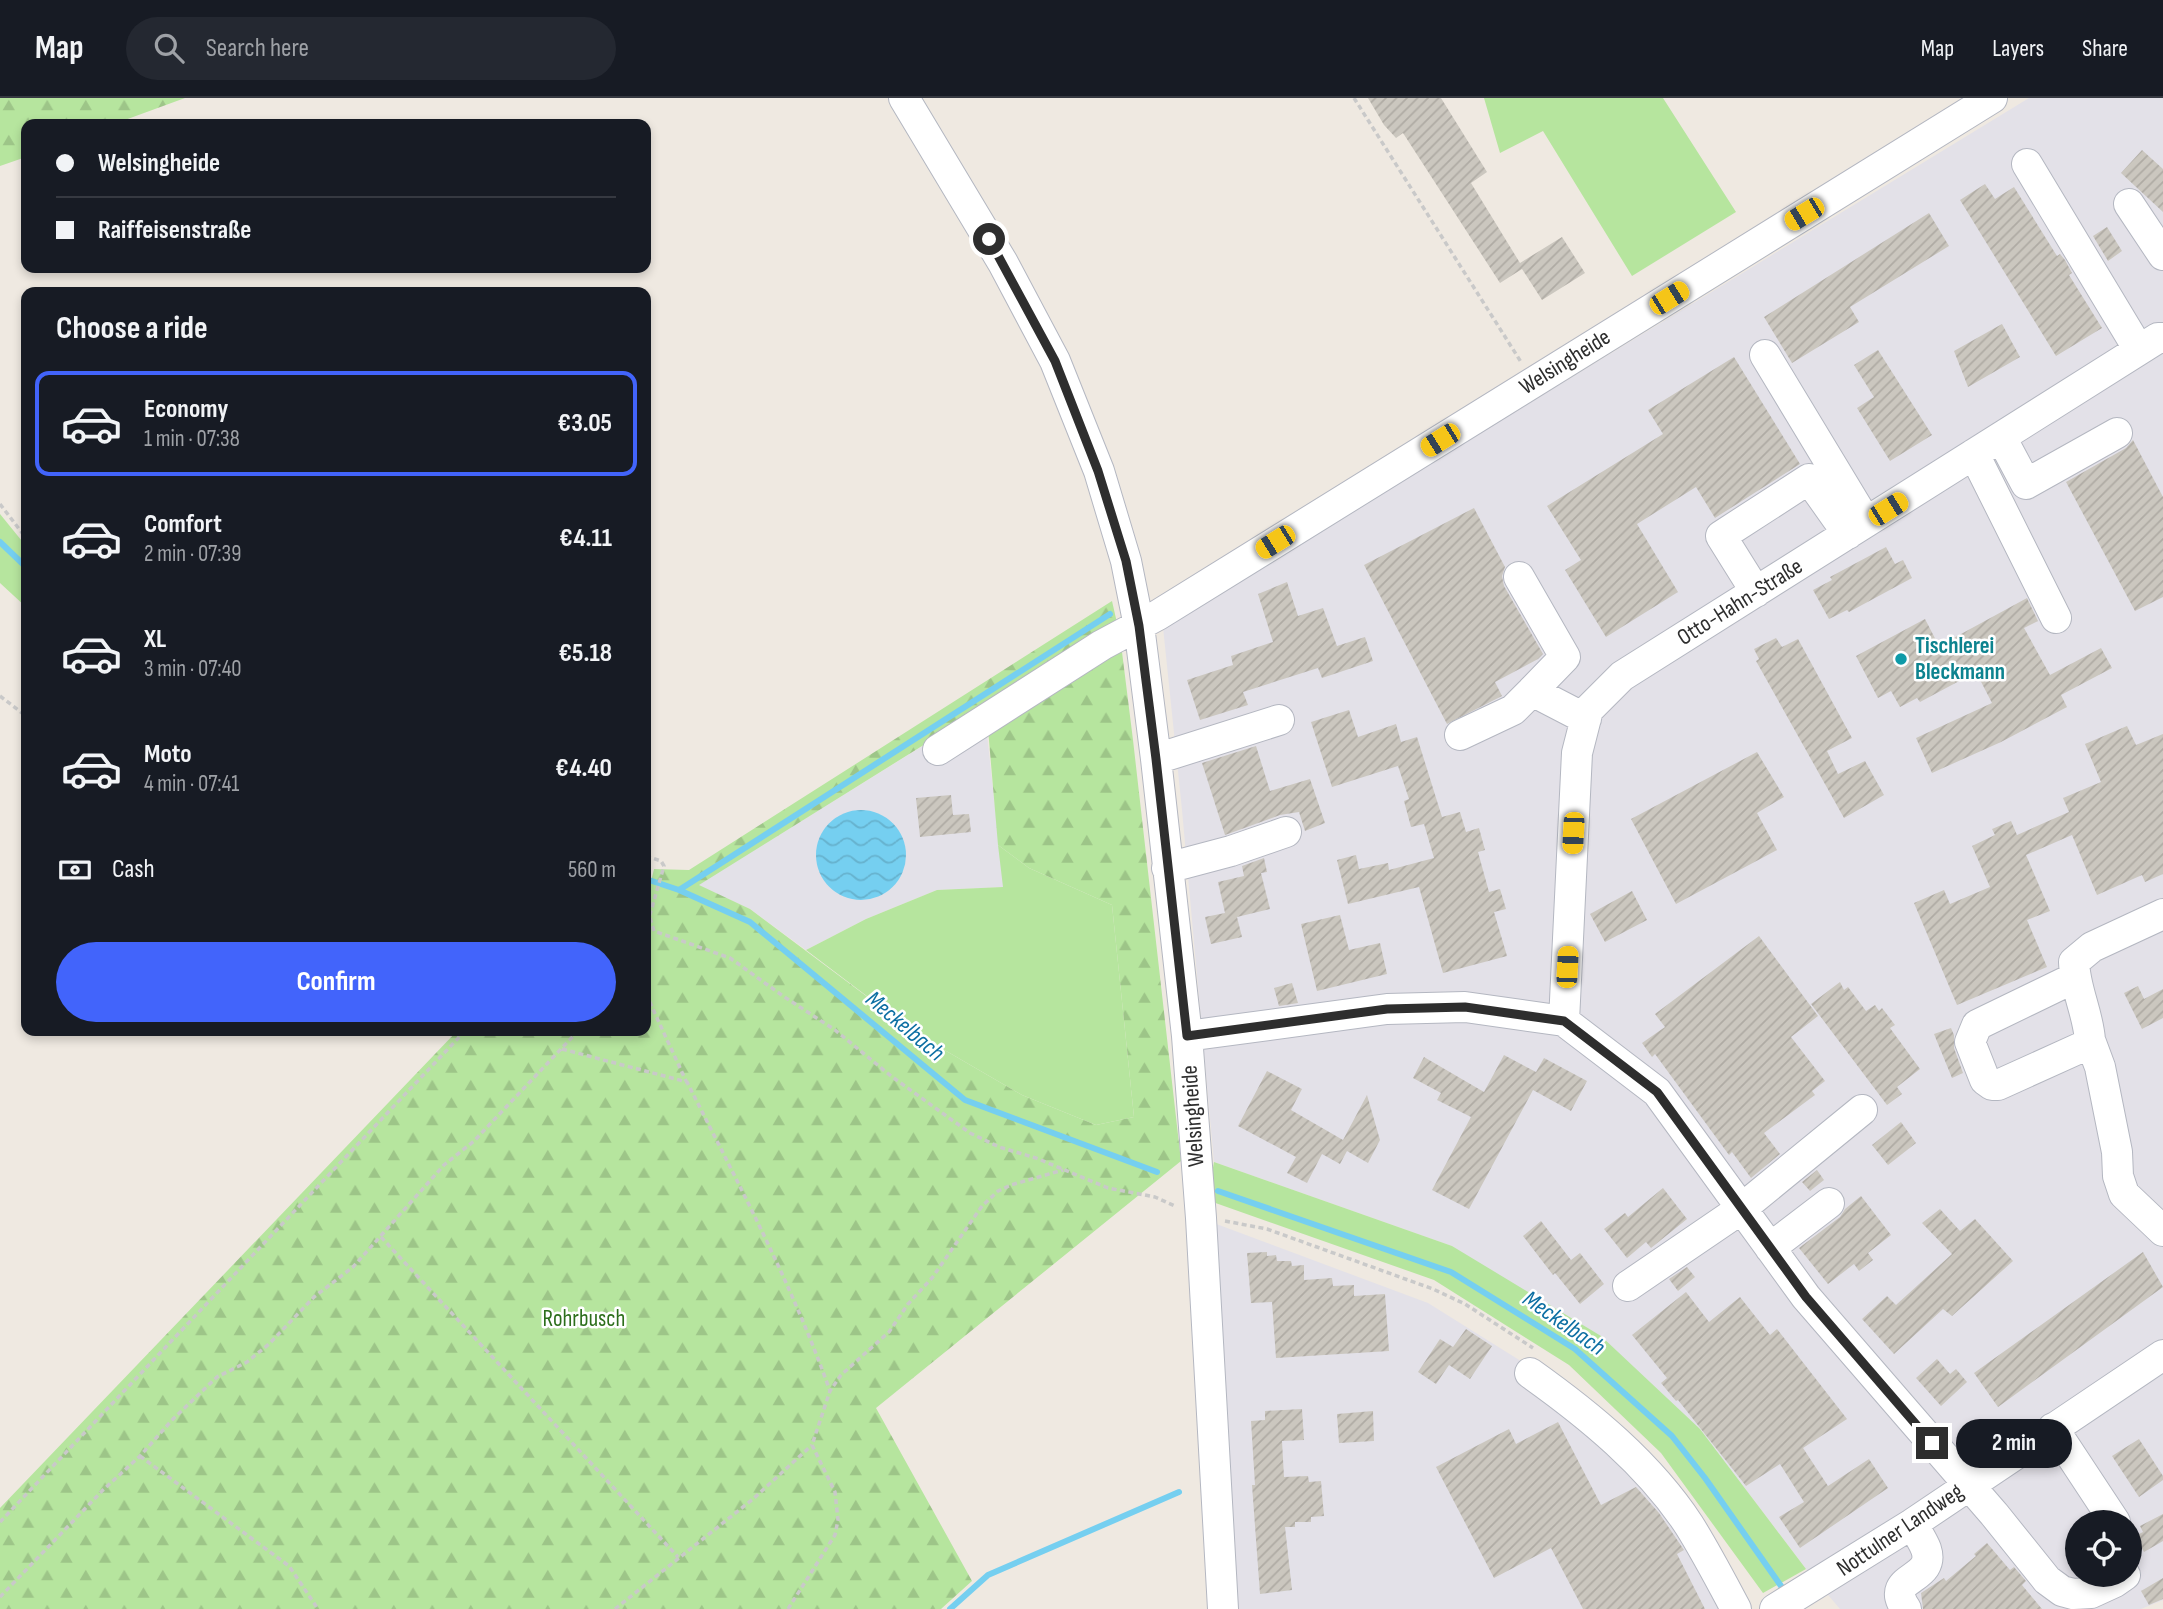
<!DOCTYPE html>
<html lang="en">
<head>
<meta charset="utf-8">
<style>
	body { margin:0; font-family:"Sofia Sans Condensed",sans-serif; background:#242831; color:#f1f3f6; height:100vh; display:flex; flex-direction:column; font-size:26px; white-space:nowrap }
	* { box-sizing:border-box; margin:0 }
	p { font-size:23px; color:#9ea1a6 }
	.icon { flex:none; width:38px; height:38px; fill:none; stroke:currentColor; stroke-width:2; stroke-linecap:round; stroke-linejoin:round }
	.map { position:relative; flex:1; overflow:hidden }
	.sheet { position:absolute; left:21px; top:189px; width:630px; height:749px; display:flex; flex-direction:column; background:#171b24; border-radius:14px; box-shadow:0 4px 10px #0003 }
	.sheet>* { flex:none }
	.top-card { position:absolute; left:21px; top:21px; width:630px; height:154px; border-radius:14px; box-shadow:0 4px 10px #0003; display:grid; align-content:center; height:154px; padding:0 35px; background:#171b24 }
	.buttons { position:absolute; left:2065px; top:1412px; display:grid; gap:14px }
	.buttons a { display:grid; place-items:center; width:77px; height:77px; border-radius:50%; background:#171b24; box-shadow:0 4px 10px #0003; font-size:35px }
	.end { position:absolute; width:32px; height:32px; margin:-16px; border:9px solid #2e2e2e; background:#fff; box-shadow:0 0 0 4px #fff }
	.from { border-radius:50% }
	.bubble { position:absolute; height:49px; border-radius:24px; background:#171b24; box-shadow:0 4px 10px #0003; font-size:23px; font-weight:700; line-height:49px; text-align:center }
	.car { position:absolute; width:21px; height:42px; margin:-21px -10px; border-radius:9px; box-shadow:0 0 5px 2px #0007; background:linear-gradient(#f5c518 24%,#345 0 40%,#f5c518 0 76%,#345 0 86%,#f5c518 0) }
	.top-card b { display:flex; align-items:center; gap:24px; height:66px; font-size:26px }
	.top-card b+b { border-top:2px solid #363941 }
	.top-card i { width:18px; height:18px; background:#f1f3f6 }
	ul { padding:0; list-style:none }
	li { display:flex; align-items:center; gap:21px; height:105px; margin:0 14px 10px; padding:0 21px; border:4px solid transparent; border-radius:14px }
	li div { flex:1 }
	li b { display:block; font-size:26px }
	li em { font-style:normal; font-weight:700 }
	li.on { border-color:#4264fb }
	li>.icon { width:63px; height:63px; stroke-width:1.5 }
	h2 { padding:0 35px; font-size:32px; line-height:84px }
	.pay { display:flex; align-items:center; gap:18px; height:77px; padding:0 35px; font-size:26px }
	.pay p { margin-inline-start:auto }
	.cta { display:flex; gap:14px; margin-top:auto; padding:14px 35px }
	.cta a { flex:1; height:80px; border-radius:42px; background:#4264fb; color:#fff; font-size:28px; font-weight:700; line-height:80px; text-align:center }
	header { display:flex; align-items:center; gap:42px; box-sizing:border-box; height:98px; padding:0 35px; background:#171b24; border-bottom:2px solid #363941 }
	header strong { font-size:33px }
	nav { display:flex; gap:38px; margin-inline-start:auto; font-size:24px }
	.search { width:490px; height:63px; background:#242831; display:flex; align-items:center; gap:18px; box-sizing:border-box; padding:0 24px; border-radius:38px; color:#9ea1a6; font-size:26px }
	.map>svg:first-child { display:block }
	.industrial { fill:#e3e1e8; fill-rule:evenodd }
	.grass { fill:#b6e59e }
	.forest { fill:url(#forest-firs); fill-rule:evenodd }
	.water { fill:url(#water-waves) }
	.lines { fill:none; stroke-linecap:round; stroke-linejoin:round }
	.stream { stroke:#75cff0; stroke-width:6 }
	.building { fill:url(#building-hatch) }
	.minor-casing { stroke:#b4b7c1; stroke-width:32 }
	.path { stroke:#c9c9c9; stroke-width:3.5; stroke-dasharray:5 3.5; stroke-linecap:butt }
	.minor { stroke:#fff; stroke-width:30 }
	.route { stroke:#2e2e2e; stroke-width:9 }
	.culture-dot { fill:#0f9aa8; stroke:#fff; stroke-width:2.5 }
	.labels { text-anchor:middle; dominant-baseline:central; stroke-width:5; stroke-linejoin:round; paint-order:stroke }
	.street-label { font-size:23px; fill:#2e2e2e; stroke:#fff }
	.culture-label { font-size:23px; font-weight:bold; fill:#0d838f; stroke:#fff; text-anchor:start }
	.park-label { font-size:23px; fill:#2c6e1b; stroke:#fff }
	.water-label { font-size:24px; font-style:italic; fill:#0d6fa3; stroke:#fff }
</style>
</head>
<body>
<header>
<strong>Map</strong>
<div class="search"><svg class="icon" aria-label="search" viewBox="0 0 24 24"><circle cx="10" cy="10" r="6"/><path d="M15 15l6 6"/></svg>Search here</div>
<nav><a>Map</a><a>Layers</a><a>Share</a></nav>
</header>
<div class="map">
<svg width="2163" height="1511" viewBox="0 0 2163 1511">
	<defs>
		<pattern id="forest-firs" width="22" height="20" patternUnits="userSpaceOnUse" patternTransform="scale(1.75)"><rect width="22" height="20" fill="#b6e59e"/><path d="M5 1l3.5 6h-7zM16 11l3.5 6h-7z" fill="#9dc588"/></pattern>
		<pattern id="water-waves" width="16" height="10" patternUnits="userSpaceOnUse" patternTransform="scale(1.75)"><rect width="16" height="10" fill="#75cff0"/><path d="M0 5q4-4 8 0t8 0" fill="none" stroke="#66b2ce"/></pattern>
		<pattern id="building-hatch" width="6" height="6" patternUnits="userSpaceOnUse" patternTransform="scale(1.75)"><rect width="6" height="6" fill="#cbc7bf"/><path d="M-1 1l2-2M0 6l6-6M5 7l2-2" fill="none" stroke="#afaba4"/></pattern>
	</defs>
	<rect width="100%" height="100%" fill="#efe9e1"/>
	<!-- industrial -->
	<path class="industrial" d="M2029,0H2163V1502L2141,1511H1840L1806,1471L1700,1331L1452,1148L1214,1064L1182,712L1163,529ZM2077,1424H2130V1477H2077Z
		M984,610L1004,789L937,792L866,821L806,852L750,811L698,787Z
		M1211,1124L1428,1205L1553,1283L1643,1370L1740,1511H1232Z"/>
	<!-- grass -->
	<path class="grass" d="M1484,0H1663L1736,114L1632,178L1543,33L1500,55Z
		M0,416L26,448V509L0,485Z
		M998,747L1029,770L1112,807L1134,1019L1096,1027L1022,997L917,936L806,852L866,821L937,792L1003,789Z
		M1214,1064L1452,1148L1601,1238L1700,1331L1806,1471L1763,1495L1661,1355L1569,1267L1434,1182L1207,1102Z"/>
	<!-- forest -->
	<path class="forest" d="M0,0H185L114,26H26V59L0,68Z
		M1112,503L1120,538L1133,642L1181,1063L876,1310L972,1483L941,1511H0V1410L457,933H646V796H648L654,771L689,772ZM983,610L988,631L998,747L1029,770L1112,807L1134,1019L1096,1027L1022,997L917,936L750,811L699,787Z"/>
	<!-- water -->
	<path class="water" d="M816 757a45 45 0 1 1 90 0a45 45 0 1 1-90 0Z"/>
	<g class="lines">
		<!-- stream -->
		<path class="stream" d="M0,444L26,469
			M646,781L679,792L750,824L965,1002L1157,1074
			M679,792L1110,516
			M1218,1093L1451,1174L1575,1251L1672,1338L1705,1380L1786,1495
			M950,1511L988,1477L1179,1394"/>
	</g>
	<!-- building -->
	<path class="building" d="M1368,0H1441L1487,74L1471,85L1520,165L1562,139L1585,175L1542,202L1522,171L1500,185L1403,35L1396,40L1384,27Z
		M2142,52L2163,71V114L2121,75Z
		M1985,86L1995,101L2014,89L2057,158L2060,156L2065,162L2072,175L2069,177L2102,230L2056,258L1960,102Z
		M1929,115L1949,148L1850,209L1859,224L1792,265L1764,219Z
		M2107,129L2122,153L2108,163L2093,138Z
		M2002,226L2020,259L1968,289L1954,253Z
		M1878,252L1932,337L1890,363L1857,310L1874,299L1854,267Z
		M1734,259L1800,366L1715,420L1696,389L1637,426L1678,494L1606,539L1565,472L1581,462L1547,408L1663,336L1648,312Z
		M2133,342L2163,399V499L2135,513L2066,384L2126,350Z
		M1474,410L1505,469L1502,478L1504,488L1543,556L1538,561L1495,584L1502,598L1447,626L1364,467Z
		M1886,449L1895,466L1903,462L1912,480L1849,514L1847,512L1829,521L1813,492L1832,482L1830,479Z
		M1287,484L1298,518L1323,510L1337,548L1365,539L1373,563L1322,580L1318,570L1243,594L1248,607L1200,622L1187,582L1233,567L1231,558L1273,544L1258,496Z
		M2027,500L2038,523L2024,530L2050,577L2101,550L2112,570L2061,597L2067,609L2001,644L1932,675L1916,640L1992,605L1976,574L1920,604L1917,600L1900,609L1891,593L1878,600L1856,558L1925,521L1939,548Z
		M1776,540L1782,549L1798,541L1852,640L1827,653L1838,676L1865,663L1884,697L1844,720L1756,563L1759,561L1754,551Z
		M1349,612L1358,639L1396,626L1401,644L1417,639L1442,719L1460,714L1466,734L1479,730L1485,752L1478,754L1489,794L1500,791L1506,811L1494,814L1507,858L1443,875L1419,789L1348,806L1337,762L1356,757L1359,771L1388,765L1389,772L1434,760L1424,726L1411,729L1404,703L1409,701L1398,668L1332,689L1311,624Z
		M2127,628L2136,647L2163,636V776L2145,784L2142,777L2097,797L2072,737L2026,757L2050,813L2027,822L2047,869L1957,907L1914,805L1944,792L1950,806L1990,789L1972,748L1995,737L1992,731L2011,723L2017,737L2069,714L2063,700L2101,684L2085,646Z
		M1256,648L1270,693L1310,681L1325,725L1305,733L1299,714L1280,717L1225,737L1202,665Z
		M1757,654L1784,699L1757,715L1777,752L1676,806L1631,721Z
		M951,697L953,717L969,716L971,734L920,739L916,700Z
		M1264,760L1267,774L1261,775L1270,811L1237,819L1242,839L1211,846L1205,819L1225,815L1218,784L1244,778L1242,768Z
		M1632,793L1647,822L1605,844L1590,816Z
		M1340,817L1349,852L1380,845L1387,876L1317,893L1301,826Z
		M1759,838L1818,918L1791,939L1825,983L1812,993L1815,997L1764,1035L1780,1056L1751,1080L1732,1054L1729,1057L1655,956L1652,959L1642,945L1665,929L1655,916Z
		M1840,884L1844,892L1848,889L1866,913L1875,907L1879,913L1882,910L1895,927L1890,930L1920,971L1897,989L1902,996L1887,1007L1811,906Z
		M1292,885L1298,905L1279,908L1274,890Z
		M2138,888L2144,901L2163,891V920L2142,931L2124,895Z
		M1951,930L1954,937V950L1963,975L1952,980L1934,936Z
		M1504,957L1536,974L1544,960L1587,983L1571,1013L1533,992L1469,1111L1432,1092L1471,1019L1437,1002L1441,995L1413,980L1424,959L1484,994Z
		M1267,973L1302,991L1291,1012L1343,1042L1367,997L1380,1042L1368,1065L1347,1053L1340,1066L1322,1056L1307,1085L1287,1075L1296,1059L1238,1028Z
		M1901,1024L1916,1045L1888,1067L1872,1047Z
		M1817,1072L1824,1082L1810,1093L1802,1084Z
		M1663,1090L1687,1121L1651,1150L1646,1144L1627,1160L1604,1131L1625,1115L1628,1119Z
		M1861,1098L1891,1137L1868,1155L1873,1162L1859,1173L1854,1166L1828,1186L1799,1150L1840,1119L1845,1111Z
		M1940,1111L1960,1133L1975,1121L2013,1163L1952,1218L1943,1211L1894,1256L1862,1221L1887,1198L1896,1207L1952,1156L1922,1125Z
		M1541,1123L1571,1162L1580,1155L1604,1186L1580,1206L1555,1175L1553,1177L1523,1138Z
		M1267,1154V1158L1276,1157L1277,1163H1291L1292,1168L1304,1167V1182L1332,1180L1333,1188L1354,1187V1198L1385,1196L1389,1253L1276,1260L1272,1204L1251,1205L1247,1155Z
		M2143,1154L2163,1189L1998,1309L1974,1275Z
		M1687,1169L1695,1179L1678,1193L1669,1181Z
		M1686,1194L1709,1224L1740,1199L1770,1237L1777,1231L1847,1321L1803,1350L1828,1388L1869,1361L1888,1390L1800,1450L1779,1419L1804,1404L1780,1366L1746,1388L1678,1302L1676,1303L1661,1285L1667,1280L1632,1237Z
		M1466,1231L1492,1248L1470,1281L1449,1267L1436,1286L1418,1274L1440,1241L1453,1249Z
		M1937,1261L1950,1276L1956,1271L1967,1284L1941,1308L1916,1280Z
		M1302,1311L1304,1342L1282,1343L1284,1379L1308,1378L1309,1384L1321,1383L1324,1418L1311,1419V1424H1295V1429H1285L1292,1492L1260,1496L1252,1387H1255L1251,1323L1265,1322V1313Z
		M1373,1313L1374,1343L1339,1345L1337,1316Z
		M1558,1324L1601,1407L1636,1389L1659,1415L1684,1452L1677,1456L1705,1511H1583L1551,1450L1494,1480L1436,1369L1509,1331L1516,1346Z
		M2139,1341L2163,1378V1382L2139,1399L2112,1358Z
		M2163,1416V1443L2144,1454L2135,1438L2143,1434L2140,1428Z
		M1987,1445L2010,1472L2014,1469L2026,1483L2022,1487L2042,1511H1923L1921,1495L1944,1480L1946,1483L1976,1458L1974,1456Z
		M2163,1480V1501L2149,1507L2141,1493Z"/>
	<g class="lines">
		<defs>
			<path id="minor" d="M904,0L1003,165L1055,263L1099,373L1126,463L1139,528L1156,661L1187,938L1201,1120L1223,1511
				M2027,66L2139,252
				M2129,106L2163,157
				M1765,257L1866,424
				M2001,339L2026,386L2117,335
				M1974,356L2056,520
				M1519,479L1565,559L1532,593L1586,621
				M1756,494L1721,438L1809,381L1848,436
				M1460,637L1513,612L1532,593
				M938,652L1102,547L1158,517L1992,0
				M1156,661L1279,622
				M1167,770L1231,753L1286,734
				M2074,880L1977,927L1970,944L1985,982L1992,987H1998L2082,949L2090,942C2088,915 2075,891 2074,864L2092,849L2163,816
				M1564,923L1577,655L1588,612L1622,578L2158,240H2163
				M1187,938L1387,911L1465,909L1564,923L1657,994L1806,1199L1994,1416L2047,1482L2062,1493L2073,1496L2091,1495L2115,1484L2125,1477
				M2090,942L2100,969L2117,1054L2118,1078L2124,1096L2163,1133
				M1770,1150L1829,1105
				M1628,1188L1741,1111L1862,1012
				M1530,1275C1589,1317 1649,1366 1689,1427C1706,1454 1721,1483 1736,1511
				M2053,1330L2115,1424
				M1775,1511L1912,1426L2163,1257
				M1906,1511C1882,1477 1937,1484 1926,1451C1923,1443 1917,1434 1912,1426"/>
		</defs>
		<!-- minor casing -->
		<use href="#minor" class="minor-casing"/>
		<!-- path -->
		<path class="path" d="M1354,0L1521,264
			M0,406L26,440
			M0,598L26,618
			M646,758L661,763L664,768L646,830
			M650,820L654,833L730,860L783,898L835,932L891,978L970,1035L999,1049L1036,1060L1108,1090L1155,1099L1175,1108
			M646,896L686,983
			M562,951L687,984C738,1085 792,1186 830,1293
			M1225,1123L1267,1131L1433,1191L1465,1206L1533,1250
			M381,1139L678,1459
			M140,1358L289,1468L318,1511
			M0,1424L465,933
			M0,1499L103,1392L140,1358L173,1321L217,1279L247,1264L269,1246L314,1199L353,1169L444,1067L474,1043L578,933
			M615,1511L753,1401L812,1347
			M788,1511L835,1437L838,1422L835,1394L812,1347L830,1293L841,1277L889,1234L908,1206L932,1180L982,1108L998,1093L1011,1087L1063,1072"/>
		<!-- minor -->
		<use href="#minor" class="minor"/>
	</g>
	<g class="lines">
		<!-- route -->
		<path class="route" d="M989,141L1055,263L1098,373L1126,463L1139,528L1156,661L1187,938L1387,911L1465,909L1564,923L1657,994L1806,1199L1932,1345"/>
	</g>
	<!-- markers -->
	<circle class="culture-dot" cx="1901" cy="561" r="7"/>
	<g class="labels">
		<!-- street labels -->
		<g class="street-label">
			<text transform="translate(1565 264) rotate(-32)">Welsingheide</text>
			<text transform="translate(1740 504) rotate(-32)">Otto-Hahn-Straße</text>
			<text transform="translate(1193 1018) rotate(-94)">Welsingheide</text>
			<text transform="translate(1900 1432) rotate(-34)">Nottulner Landweg</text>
		</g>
		<!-- culture labels -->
		<g class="culture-label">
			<text x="1915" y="548">Tischlerei<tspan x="1915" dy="26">Bleckmann</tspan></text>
		</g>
		<!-- park labels -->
		<g class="park-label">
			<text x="584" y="1221">Rohrbusch</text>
		</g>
		<!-- water labels -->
		<g class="water-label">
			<text transform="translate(905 928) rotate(40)">Meckelbach</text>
			<text transform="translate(1564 1225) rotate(35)">Meckelbach</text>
		</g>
	</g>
</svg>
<div class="buttons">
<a><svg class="icon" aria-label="locate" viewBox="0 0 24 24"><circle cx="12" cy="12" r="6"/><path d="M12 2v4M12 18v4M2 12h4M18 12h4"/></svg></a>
</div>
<i class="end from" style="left:989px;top:141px"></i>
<i class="end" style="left:1932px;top:1345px"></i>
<div class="bubble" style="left:1956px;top:1321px;width:116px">2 min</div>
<i class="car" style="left:1804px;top:116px;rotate:239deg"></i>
<i class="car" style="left:1669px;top:200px;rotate:58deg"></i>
<i class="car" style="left:1440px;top:342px;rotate:238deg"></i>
<i class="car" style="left:1888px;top:411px;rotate:58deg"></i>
<i class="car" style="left:1275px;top:444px;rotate:238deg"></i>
<i class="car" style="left:1573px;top:735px;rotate:183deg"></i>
<i class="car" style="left:1567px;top:869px;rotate:3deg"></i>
<div class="top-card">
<b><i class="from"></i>Welsingheide</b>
<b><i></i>Raiffeisenstraße</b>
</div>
<section class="sheet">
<h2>Choose a ride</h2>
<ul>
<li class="on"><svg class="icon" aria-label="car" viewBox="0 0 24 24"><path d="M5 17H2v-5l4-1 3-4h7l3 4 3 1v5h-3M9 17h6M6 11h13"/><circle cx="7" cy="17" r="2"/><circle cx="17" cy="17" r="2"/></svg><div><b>Economy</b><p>1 min · 07:38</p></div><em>€3.05</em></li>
<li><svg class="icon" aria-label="car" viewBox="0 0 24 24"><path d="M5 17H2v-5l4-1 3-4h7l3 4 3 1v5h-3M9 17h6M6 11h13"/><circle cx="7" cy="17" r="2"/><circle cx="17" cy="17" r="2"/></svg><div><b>Comfort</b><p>2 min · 07:39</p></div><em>€4.11</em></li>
<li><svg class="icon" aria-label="car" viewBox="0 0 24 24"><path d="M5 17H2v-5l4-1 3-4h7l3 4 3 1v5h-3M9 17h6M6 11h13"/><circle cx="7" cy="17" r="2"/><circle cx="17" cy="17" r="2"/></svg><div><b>XL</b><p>3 min · 07:40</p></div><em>€5.18</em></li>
<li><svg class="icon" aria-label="car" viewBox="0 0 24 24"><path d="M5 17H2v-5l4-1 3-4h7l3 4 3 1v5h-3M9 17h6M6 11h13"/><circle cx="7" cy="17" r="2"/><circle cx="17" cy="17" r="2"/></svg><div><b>Moto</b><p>4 min · 07:41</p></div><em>€4.40</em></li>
</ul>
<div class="pay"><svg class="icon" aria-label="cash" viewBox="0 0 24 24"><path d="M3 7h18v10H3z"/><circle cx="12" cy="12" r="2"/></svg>Cash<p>560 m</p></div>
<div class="cta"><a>Confirm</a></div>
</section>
</div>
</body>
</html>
